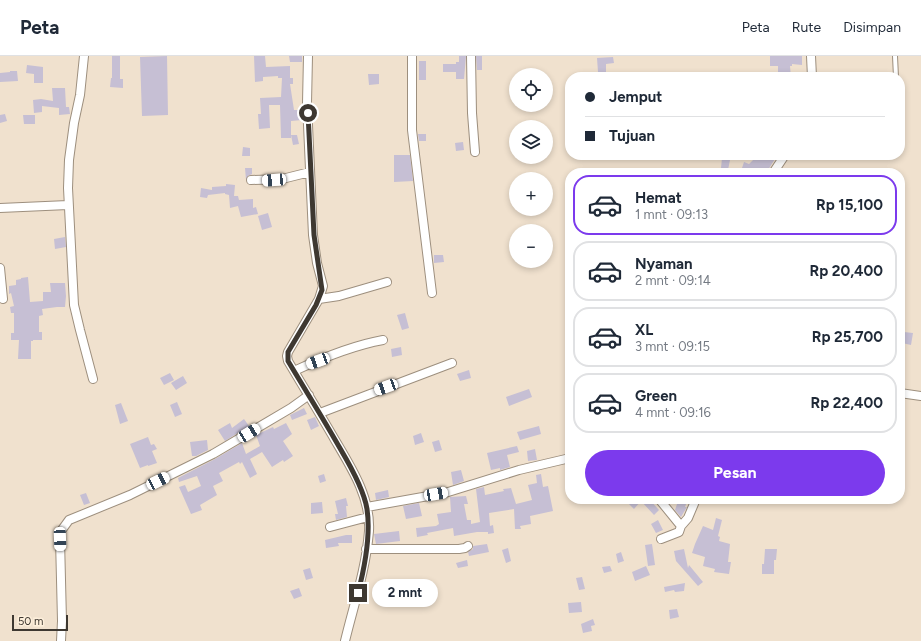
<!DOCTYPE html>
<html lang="id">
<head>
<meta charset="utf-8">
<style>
	body { margin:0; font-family:Figtree,sans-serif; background:#f2f2f3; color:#1f2937; height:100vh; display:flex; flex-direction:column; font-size:15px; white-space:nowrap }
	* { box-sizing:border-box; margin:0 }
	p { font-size:13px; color:#747a83 }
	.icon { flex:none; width:22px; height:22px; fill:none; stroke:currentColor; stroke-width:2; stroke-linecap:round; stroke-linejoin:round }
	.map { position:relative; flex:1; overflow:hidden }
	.panel { position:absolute; left:565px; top:112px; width:340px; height:336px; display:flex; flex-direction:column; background:#fff; border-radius:16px; box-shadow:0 2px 6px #0003 }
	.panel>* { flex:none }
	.hud { position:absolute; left:565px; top:16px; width:340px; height:88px; border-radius:16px; box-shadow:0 2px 6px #0003; display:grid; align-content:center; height:88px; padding:0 20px; background:#fff }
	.controls { position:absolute; left:509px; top:12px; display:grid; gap:8px }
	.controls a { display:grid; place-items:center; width:44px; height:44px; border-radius:50%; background:#fff; box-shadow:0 2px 6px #0003; font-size:20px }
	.scale { position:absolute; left:12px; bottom:10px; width:56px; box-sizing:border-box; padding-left:4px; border:2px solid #3e3831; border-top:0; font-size:11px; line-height:14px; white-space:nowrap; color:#3e3831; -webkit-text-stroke:3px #fdefdb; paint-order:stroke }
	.end { position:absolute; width:18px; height:18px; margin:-9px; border:5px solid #3e3831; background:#fff; box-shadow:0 0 0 2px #fff }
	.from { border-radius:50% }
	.bubble { position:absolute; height:28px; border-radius:14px; background:#fff; box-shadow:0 2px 6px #0003; font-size:13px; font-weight:700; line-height:28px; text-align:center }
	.car { position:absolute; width:12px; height:24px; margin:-12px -6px; border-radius:5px; box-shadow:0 0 3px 1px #0007; background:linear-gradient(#fff 24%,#345 0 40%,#fff 0 76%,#345 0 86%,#fff 0) }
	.hud b { display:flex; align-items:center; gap:14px; height:38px; font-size:15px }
	.hud b+b { border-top:1px solid #e0e1e3 }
	.hud i { width:10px; height:10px; background:#1f2937 }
	ul { padding:7px 0 0; list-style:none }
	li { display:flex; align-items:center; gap:12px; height:60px; margin:0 8px 6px; padding:0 12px; border:2px solid #e0e1e3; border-radius:16px }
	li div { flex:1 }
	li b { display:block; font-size:15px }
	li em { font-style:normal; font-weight:700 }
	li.on { border-color:#7c3aed }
	li>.icon { width:36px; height:36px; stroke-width:1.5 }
	.primary-button { display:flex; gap:8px; margin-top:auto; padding:8px 20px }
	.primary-button a { flex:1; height:46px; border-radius:24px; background:#7c3aed; color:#fff; font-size:16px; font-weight:700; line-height:46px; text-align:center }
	header { display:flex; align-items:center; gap:24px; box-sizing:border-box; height:56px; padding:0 20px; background:#fff; border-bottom:1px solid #e0e1e3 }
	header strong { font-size:19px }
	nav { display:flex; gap:22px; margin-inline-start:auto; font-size:14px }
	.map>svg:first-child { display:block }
	.building { fill:#c6bfd4 }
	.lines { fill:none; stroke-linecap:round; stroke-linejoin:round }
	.service-casing { stroke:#9d8f7e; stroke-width:6 }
	.minor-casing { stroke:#9d8f7e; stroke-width:10 }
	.service { stroke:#fff; stroke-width:4 }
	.minor { stroke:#fff; stroke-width:8 }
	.route { stroke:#3e3831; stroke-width:5 }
</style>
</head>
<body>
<header>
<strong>Peta</strong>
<nav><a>Peta</a><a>Rute</a><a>Disimpan</a></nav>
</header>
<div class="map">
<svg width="921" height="585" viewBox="0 0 921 585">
	<rect width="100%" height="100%" fill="#f0e1ce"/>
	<!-- building -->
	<path class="building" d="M112,0H120V23H123V32L110,31L111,22H112Z
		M167,0L168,59L142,60L140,1Z
		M254,0H265L266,11L290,10V22H293V28H290L294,54H302V64L291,65V82H281L280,49H269L270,72L259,73L258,58H261L260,42L281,41L282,22H278V20L263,21V25L255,26Z
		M289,0H302V6H290Z
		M459,0H466L464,23H456V16H443V8H456V6H459Z
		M476,0H482V14H477Z
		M770,0H802V9L792,8V10H790L791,21H778V10H770Z
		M613,1L614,7L606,8V16H598L597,2Z
		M419,5H426V24H419Z
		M27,9L43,11V27H34V18L26,17Z
		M10,15H17L18,25L0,26V17L10,16Z
		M368,18H379V28L369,29Z
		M52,32H65L66,51H69L70,58L59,59V52L42,50V56L34,57L33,44L41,43L53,45Z
		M5,58L7,65L0,67V59Z
		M23,59H35V68H24Z
		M418,78H426V85H419Z
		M291,79H297L299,88L293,89Z
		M463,86L464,94L456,95L455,87Z
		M243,91L250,92V100H242Z
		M394,99H410L413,125L394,126Z
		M758,99H771L775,103L766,117H747L741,115L744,106L749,108Z
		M722,102L730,104L728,114L721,112Z
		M245,112H252V118L248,120L246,124Z
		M226,128L235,129L234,140H238L239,144L253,143V152L256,151L258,158L241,161L238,150L230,152L229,139L225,138V137L208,139L207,142L200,141L201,132L212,134V131L226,130Z
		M268,157L272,171L262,174L258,160Z
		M65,181L66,191L55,193L54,183Z
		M434,199H443L444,206L434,207Z
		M28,221L30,246L43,245V236H51L50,227H65L66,240L65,251H57L42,253L43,259L39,260V276H42V284H33V285H31V303H18L19,284H11V277H14V257H11L10,251L14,250L11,237L9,238V230L16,229V224L21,223V222Z
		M405,257L409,272L402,274L397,259Z
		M904,276L913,277L911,289L902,287Z
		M401,291L402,299L392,301L391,293Z
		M469,314L471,322L460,325L457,318Z
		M170,317L174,324L164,329L160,322Z
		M183,320L187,327L176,334L171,327Z
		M529,333L532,341L509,350L506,341Z
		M177,346L182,358L175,361L170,349Z
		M121,347L128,365L120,368L115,349Z
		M304,352L307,358L292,364L290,359Z
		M315,361L319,370L311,374L307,364Z
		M244,363L249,370L225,385L218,374L230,367L232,372Z
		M286,367L292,378L283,385L293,400L284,406L283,404L272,411L262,396L250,403L257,418L250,422L242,406L240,408L239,406L219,417L223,425L213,430L217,439L200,449L202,454L191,458L179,431L185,429L188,436L201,430L197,420L179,426L178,422L215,403L242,387L246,398L260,390L256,379L273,371L274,373Z
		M539,370L541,378L520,384L517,376Z
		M421,377L424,386L415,389L413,380Z
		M148,381L151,389L154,388L157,393L152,395L157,407L148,410V409L140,412L130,388Z
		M207,384L208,394L196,400H192L190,386Z
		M439,384L442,394L435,396L432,386Z
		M517,390L519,396L507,399L510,411L500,414V412L491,414L487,397Z
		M535,393L537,404L528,405L527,395Z
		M461,414L464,425L453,429L451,416Z
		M324,418L326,425L320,427L318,420Z
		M541,418L543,431L548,430L553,455L530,460L531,468L520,470L521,473H515L514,453L489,457L490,470L493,469L494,477L488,478V476H477L454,480L453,472L427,477L428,479L417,481L416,472L436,470L439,468L437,458L451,456L450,441L466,440L468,448H464L467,464H471V468L480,466L476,433L484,431L485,439L504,435L503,433L511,432L516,448L532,444L528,429L537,427L536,419Z
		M388,434L389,441L376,444L375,437Z
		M86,437L90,447L84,449L80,439Z
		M346,442L348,450H346L347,461L336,464L335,458H338L335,445Z
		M630,443H649L659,454L654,459L641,445L634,453L627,446Z
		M667,443H688L685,451H687L681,461L675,454L677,448L668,445Z
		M322,446L323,457L311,458V447Z
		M419,447L422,460L406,463L403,450Z
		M716,462L722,464L718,480L720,481L719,485L730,488L728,506H731L729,518L714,516L715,513L703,510L705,501L692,497L695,488L703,470L713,474Z
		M658,464L663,474L656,477L651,468Z
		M399,475L400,485L376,488L374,478Z
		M346,479H352V487H338L339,490L326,492L325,484Z
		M487,488L489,496L469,500L468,496L473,493V490Z
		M652,488L655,509L648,510L645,489Z
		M508,492L511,505L506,507L502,494Z
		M684,493L688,512L689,509L703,526L698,530L676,505L674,495Z
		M765,493H777L776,504H774V518H762V508H764Z
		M621,496L624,505L618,507L616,498Z
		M467,504L468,510L458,512L456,507Z
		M610,510L612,515L604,517L602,511Z
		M646,510L650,519L635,525L632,516Z
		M310,512L313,522L306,524L303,514Z
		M582,521L585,533L579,534L576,522Z
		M685,527L684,535L675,536L674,534L665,536L664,531Z
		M299,532L302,540L294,543L290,535Z
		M581,546L582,556L569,557L568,547Z
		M677,553L679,561L670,563L669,554Z
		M593,563L595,569L591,570L592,575L583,577L581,568Z"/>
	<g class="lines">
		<defs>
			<path id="service" d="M895,0L896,21"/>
			<path id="minor" d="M84,0L80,39L74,67L69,104L68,132L74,249L80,274L93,323
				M308,0L307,47L313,179L317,207L323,230L319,243L288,296L287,300L288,305C304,332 320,358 335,384C351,411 371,442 369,475C366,513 354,548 345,585
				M412,0V74L432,237
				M471,0L472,57L475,96
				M811,0L812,21
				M773,117L785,99
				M251,124L282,123L310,116
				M0,152L68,149
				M0,212L3,243
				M319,243L339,240L387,226
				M294,315C320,303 355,289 383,284
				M900,337L921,340
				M320,357L452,307
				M659,443L681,470
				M367,451L445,437L519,414L570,402
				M330,471L368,461
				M661,483L679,476L681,470L688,462L696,443
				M366,493H459L465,492L468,490
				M61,585L62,565L60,483L61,475L69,464L130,439L213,398L291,352L309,339"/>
		</defs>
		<!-- service casing -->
		<use href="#service" class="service-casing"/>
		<!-- minor casing -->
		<use href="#minor" class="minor-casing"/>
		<!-- service -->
		<use href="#service" class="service"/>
		<!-- minor -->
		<use href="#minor" class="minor"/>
	</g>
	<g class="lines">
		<!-- route -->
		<path class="route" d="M308,57L314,179L322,234L316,249L288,296V305C306,335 324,364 341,394C351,411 364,434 367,453C371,480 365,510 358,537"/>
	</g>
</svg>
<div class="controls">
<a><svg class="icon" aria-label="locate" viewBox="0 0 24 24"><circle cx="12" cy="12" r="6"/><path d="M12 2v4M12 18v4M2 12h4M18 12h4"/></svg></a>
<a><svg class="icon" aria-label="layers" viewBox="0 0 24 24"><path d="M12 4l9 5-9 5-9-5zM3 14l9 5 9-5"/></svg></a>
<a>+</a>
<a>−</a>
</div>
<div class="scale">50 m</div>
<i class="end from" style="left:308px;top:57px"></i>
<i class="end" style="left:358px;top:537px"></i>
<div class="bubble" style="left:372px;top:523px;width:66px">2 mnt</div>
<i class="car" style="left:274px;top:124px;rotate:266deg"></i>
<i class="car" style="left:318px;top:305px;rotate:250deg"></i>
<i class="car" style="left:386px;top:331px;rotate:250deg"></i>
<i class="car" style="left:249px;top:377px;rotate:59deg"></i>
<i class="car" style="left:158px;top:425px;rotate:64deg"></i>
<i class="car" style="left:436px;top:438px;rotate:80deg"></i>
<i class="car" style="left:60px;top:483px;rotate:178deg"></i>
<div class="hud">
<b><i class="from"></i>Jemput</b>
<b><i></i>Tujuan</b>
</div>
<section class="panel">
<ul>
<li class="on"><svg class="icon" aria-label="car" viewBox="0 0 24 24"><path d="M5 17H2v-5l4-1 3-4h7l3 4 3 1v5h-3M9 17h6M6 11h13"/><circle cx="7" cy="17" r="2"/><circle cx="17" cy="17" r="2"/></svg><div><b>Hemat</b><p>1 mnt · 09:13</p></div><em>Rp 15,100</em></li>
<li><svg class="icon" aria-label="car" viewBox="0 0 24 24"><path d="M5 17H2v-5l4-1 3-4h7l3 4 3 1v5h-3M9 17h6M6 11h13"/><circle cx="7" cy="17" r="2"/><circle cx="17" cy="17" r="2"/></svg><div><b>Nyaman</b><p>2 mnt · 09:14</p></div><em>Rp 20,400</em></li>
<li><svg class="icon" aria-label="car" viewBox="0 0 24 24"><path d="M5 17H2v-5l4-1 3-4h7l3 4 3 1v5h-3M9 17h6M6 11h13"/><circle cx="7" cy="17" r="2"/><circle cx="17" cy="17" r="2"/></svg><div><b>XL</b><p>3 mnt · 09:15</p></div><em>Rp 25,700</em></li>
<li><svg class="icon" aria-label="car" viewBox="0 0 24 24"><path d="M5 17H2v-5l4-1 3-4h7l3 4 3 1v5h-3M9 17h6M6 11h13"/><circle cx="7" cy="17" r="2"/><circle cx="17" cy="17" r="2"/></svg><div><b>Green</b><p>4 mnt · 09:16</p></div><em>Rp 22,400</em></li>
</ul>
<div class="primary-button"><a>Pesan</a></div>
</section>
</div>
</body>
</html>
